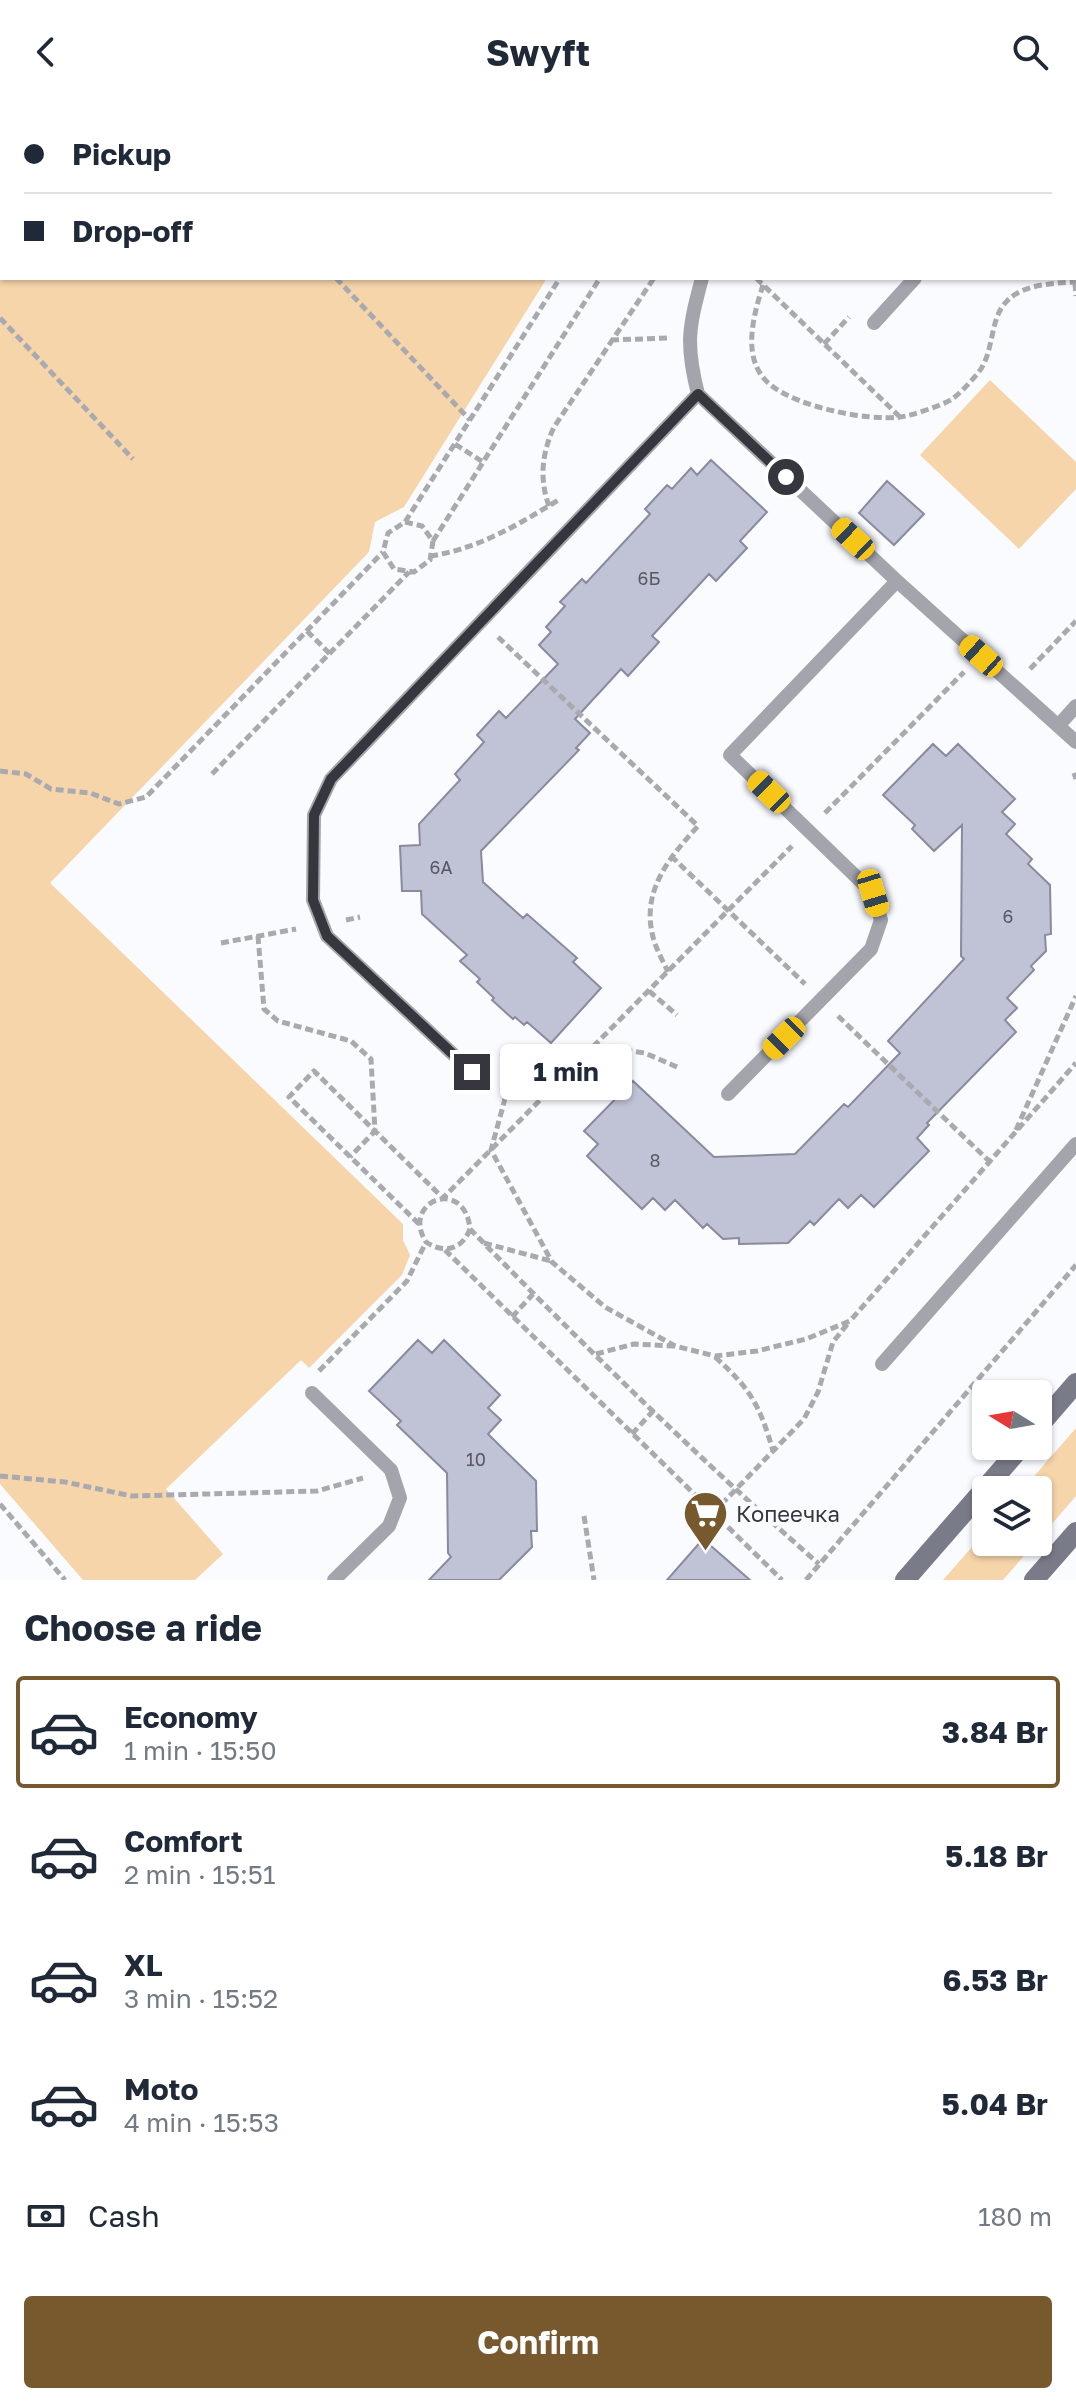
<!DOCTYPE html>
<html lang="en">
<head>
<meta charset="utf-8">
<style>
	body { margin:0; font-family:"Golos Text",sans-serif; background:#f2f2f3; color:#1f2937; height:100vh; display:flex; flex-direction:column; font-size:30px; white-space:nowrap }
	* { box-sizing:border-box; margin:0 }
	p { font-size:26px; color:#747a83 }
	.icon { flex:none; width:44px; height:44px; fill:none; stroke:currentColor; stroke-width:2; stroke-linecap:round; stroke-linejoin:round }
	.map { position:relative; height:1476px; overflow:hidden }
	.details { display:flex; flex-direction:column; background:#fff; flex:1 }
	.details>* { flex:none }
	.banner { position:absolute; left:0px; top:0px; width:1076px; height:176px; box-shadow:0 2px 6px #0004; display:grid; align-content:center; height:176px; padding:0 24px; background:#fff }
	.needle { width:52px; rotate:281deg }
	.buttons { position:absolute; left:972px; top:1276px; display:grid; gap:16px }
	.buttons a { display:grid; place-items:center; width:80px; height:80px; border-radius:8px; background:#fff; box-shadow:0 2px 6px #0004; font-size:40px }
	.end { position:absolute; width:36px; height:36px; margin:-18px; border:10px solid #35363e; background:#fff; box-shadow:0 0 0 4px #fff }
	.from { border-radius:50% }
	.bubble { position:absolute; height:56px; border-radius:8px; background:#fff; box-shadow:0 2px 6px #0004; font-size:26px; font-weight:700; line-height:56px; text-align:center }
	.car { position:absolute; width:24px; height:48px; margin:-24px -12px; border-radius:10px; box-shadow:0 0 6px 2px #0007; background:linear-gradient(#f5c518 24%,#345 0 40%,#f5c518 0 76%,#345 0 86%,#f5c518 0) }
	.banner b { display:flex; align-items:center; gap:28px; height:76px; font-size:30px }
	.banner b+b { border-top:2px solid #e0e1e3 }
	.banner i { width:20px; height:20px; background:#1f2937 }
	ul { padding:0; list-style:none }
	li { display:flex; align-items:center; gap:24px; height:112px; margin:0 16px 12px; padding:0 8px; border:4px solid transparent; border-radius:8px }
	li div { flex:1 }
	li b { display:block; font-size:30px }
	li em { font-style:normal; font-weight:700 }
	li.active { border-color:#78592e }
	li>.icon { width:72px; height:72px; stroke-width:1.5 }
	h2 { padding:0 24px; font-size:36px; line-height:96px }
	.pay { display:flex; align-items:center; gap:20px; height:88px; padding:0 24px; font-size:30px }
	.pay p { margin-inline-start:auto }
	.cta { display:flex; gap:16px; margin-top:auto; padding:16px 24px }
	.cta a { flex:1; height:92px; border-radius:8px; background:#78592e; color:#fff; font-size:32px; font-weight:700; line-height:92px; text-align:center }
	header { display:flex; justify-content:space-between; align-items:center; height:104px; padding:0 24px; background:#fff; font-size:36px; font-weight:700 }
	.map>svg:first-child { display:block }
	.green { fill:#f7d5aa }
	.building { fill:#c0c2d6; stroke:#898a9d; stroke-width:2 }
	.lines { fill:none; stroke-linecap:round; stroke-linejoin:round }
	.path { stroke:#a9aaaf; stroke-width:5; stroke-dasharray:8 4; stroke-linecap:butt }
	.lane { stroke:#a4a4ad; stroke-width:14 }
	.secondary { stroke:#7a7b88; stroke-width:20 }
	.route { stroke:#35363e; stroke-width:10 }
	.labels { text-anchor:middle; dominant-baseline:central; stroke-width:8; stroke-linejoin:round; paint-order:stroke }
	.number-label { font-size:18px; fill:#585964 }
	.poi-label { font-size:22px; fill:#35363e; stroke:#fafbff; text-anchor:start }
</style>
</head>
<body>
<header><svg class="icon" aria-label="back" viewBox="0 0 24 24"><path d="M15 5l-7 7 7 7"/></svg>Swyft<svg class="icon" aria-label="search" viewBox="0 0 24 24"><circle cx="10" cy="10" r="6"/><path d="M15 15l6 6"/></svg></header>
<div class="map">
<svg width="1076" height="1476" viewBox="0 0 1076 1476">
	<rect width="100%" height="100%" fill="#fafbff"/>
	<!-- green -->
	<path class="green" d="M0,0H655L2,2V174H547L404,403L375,418L369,448L50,779L403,1120V1136L410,1151L402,1171L309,1264L301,1256L166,1385L223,1450L195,1476H83L0,1380Z
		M990,276L1076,358V385L1019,445L920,351Z
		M1076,1324V1392L1038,1436V1386H1022Z
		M986,1427V1438H1036L1003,1476H943Z"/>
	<!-- building -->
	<path class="building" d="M711,356L767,408L740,437L747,444L716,477L709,470L652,532L659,538L628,572L621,565L575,615L590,629L576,644L579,646L481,747L483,778L523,814L527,810L577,854L573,858L601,884L551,939L527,918L524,921L515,913L513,915L492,896L494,894L477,878L480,875L460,857L467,851L422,810L421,787H402L400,742L420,741L419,720L460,676L455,670L484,638L477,631L499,607L506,614L558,560L539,541L551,528L546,523L565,502L560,498L582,475L586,479L650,410L645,405L667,381L672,385L691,364L697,371Z
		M887,377L924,410L894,441L859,409Z
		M933,640L946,652L958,640L1015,695L1002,708L1015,720L1006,730L1032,755L1028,760L1050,781L1051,830L1045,831L1046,847L1031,862L1034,866L1007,894L1017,904L1005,916L1016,928L927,1019L929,1021L917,1034L929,1047L874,1103L861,1091L848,1104L839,1095L814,1121L810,1117L788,1139L739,1140V1134L723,1135L707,1120L703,1124L675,1096L665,1106L653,1094L642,1105L587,1052L598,1040L584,1027L633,977L714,1053L795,1050L844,1000L848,1003L900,949L888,937L964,855L961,852L962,721L934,747L912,725L915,721L883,691Z
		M418,1236L432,1249L444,1236L500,1291L488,1304L501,1316L488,1330L536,1377L537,1427H531L532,1443L499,1476H429L451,1453L448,1449L447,1369L397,1321L401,1317L369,1287Z
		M703,1435L750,1476H667Z"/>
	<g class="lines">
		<!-- path -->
		<path class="path" d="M171,0L173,2
			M672,0L675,2
			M1051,0L1053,2
			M709,2L710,0
			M759,2L761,0
			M862,2L864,0
			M0,85L2,83
			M1074,167L1076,192
			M336,174L470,316
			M756,174L899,312
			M763,181C753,213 740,258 772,282C799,303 866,317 900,313C911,312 943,301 952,295C961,289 971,277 978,269C995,248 989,214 1007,197C1023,180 1055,179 1076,178
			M0,214L133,355
			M611,236L668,234
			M824,240L849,213
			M455,340L483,358
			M549,402C539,375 542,349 554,323L654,174
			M405,418L422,422L433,437L430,456L414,468L394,465L383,448L388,429L405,418L560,174
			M433,437L600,174
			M430,452C479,445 519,420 560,395
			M307,527L330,550
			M498,533L698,722C669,754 641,787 653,833C656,845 663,857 668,868
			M1030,565L1076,517
			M0,667L26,670L51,685L90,689L119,700L146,693L383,448
			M1074,669L1076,675
			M212,670L409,468
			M825,709L964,568
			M671,752L805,880
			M346,816L360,813
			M258,832L264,905L278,917L351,937L371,955L375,1027L350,1053
			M221,839L296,825
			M649,887L677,911
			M838,912L990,1058
			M677,963L645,949L594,942L515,958L491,1046L552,1158L605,1203L675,1242L715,1252L757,1247L806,1235L850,1217L1076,959
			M1016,1026L1076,892
			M419,1120L289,993L314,967L443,1094L792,742
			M470,1125C462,1146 444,1150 426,1138C400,1097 465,1072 470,1125C582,1240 698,1354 819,1460
			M484,1139L551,1157
			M445,1146L782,1476
			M512,1213L533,1190
			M596,1250L634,1240L674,1242
			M715,1253C751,1285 760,1302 773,1347
			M319,1267L407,1177L426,1138
			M632,1330L654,1306
			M0,1372L65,1378L132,1392L317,1387L363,1374
			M0,1400L65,1476
			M713,1409L804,1315L818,1288L833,1238L849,1218
			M584,1412L594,1476
			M806,1476L1076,1161"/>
		<!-- lane -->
		<path class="lane" d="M824,2L825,0
			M1074,56H1076
			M702,174C689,223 685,239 698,290L897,477L1076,638
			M874,219L915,174
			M1058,622L1076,602
			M472,968L327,832L313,796L314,711L331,675L698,290
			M728,990L871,845L881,816L873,789L730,651L897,477
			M882,1260L1076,1040
			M312,1289L391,1366L400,1394L389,1422L334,1476"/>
		<!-- secondary -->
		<path class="secondary" d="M1038,1323L1076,1279
			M905,1476L1022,1342
			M1034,1476L1076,1428"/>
	</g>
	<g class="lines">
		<!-- route -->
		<path class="route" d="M472,968L327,832L313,796L314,711L331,675L698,290L786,373"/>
	</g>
	<!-- icons -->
	<defs>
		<symbol id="supermarket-pin" viewBox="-11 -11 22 30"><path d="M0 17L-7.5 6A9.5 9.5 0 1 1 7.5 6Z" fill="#78592e" stroke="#fafbff"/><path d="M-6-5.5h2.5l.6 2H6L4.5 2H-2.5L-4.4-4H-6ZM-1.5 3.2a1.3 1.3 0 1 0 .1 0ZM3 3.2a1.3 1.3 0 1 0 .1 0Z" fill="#fff"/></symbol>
	</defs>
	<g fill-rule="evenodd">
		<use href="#supermarket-pin" x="680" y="1384" width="51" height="69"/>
	</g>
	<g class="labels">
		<!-- number labels -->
		<g class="number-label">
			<text x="649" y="474">6Б</text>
			<text x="441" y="763">6А</text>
			<text x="1008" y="812">6</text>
			<text x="655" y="1056">8</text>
			<text x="476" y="1355">10</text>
		</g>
		<!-- poi labels -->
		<g class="poi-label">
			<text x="736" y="1409">Копеечка</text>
		</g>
	</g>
</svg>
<div class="buttons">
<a><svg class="needle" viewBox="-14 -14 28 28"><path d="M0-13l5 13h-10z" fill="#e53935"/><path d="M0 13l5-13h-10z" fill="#747a83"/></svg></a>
<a><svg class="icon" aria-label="layers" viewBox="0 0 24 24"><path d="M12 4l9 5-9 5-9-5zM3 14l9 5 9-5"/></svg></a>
</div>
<i class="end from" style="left:786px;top:373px"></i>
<i class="end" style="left:472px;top:968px"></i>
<div class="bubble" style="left:500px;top:940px;width:132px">1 min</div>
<i class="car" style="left:853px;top:435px;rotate:313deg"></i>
<i class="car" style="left:981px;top:552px;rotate:312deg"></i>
<i class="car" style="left:769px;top:688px;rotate:314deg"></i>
<i class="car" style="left:873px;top:789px;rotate:163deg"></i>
<i class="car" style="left:784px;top:934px;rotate:225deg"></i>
<div class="banner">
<b><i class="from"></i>Pickup</b>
<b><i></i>Drop-off</b>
</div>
</div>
<section class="details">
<h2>Choose a ride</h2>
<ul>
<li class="active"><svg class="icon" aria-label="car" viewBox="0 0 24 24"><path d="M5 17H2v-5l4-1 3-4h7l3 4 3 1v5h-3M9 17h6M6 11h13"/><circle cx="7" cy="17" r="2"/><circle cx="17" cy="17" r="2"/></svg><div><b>Economy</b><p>1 min · 15:50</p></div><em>3.84 Br</em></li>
<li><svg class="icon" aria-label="car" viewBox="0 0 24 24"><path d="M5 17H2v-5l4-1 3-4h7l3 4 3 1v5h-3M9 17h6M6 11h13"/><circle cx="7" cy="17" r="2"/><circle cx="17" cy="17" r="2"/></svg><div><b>Comfort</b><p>2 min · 15:51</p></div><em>5.18 Br</em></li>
<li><svg class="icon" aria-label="car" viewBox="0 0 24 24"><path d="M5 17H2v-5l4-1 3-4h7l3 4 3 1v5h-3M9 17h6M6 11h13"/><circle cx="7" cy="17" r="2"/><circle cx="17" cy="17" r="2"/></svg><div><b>XL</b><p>3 min · 15:52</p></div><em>6.53 Br</em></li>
<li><svg class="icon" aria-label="car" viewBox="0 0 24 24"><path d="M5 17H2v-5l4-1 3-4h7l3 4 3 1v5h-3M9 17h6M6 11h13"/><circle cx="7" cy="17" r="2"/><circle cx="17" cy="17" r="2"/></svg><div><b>Moto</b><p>4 min · 15:53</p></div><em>5.04 Br</em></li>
</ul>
<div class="pay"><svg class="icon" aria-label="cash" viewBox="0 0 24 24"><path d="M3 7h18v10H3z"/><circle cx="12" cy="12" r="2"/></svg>Cash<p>180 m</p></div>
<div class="cta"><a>Confirm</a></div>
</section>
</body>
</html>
